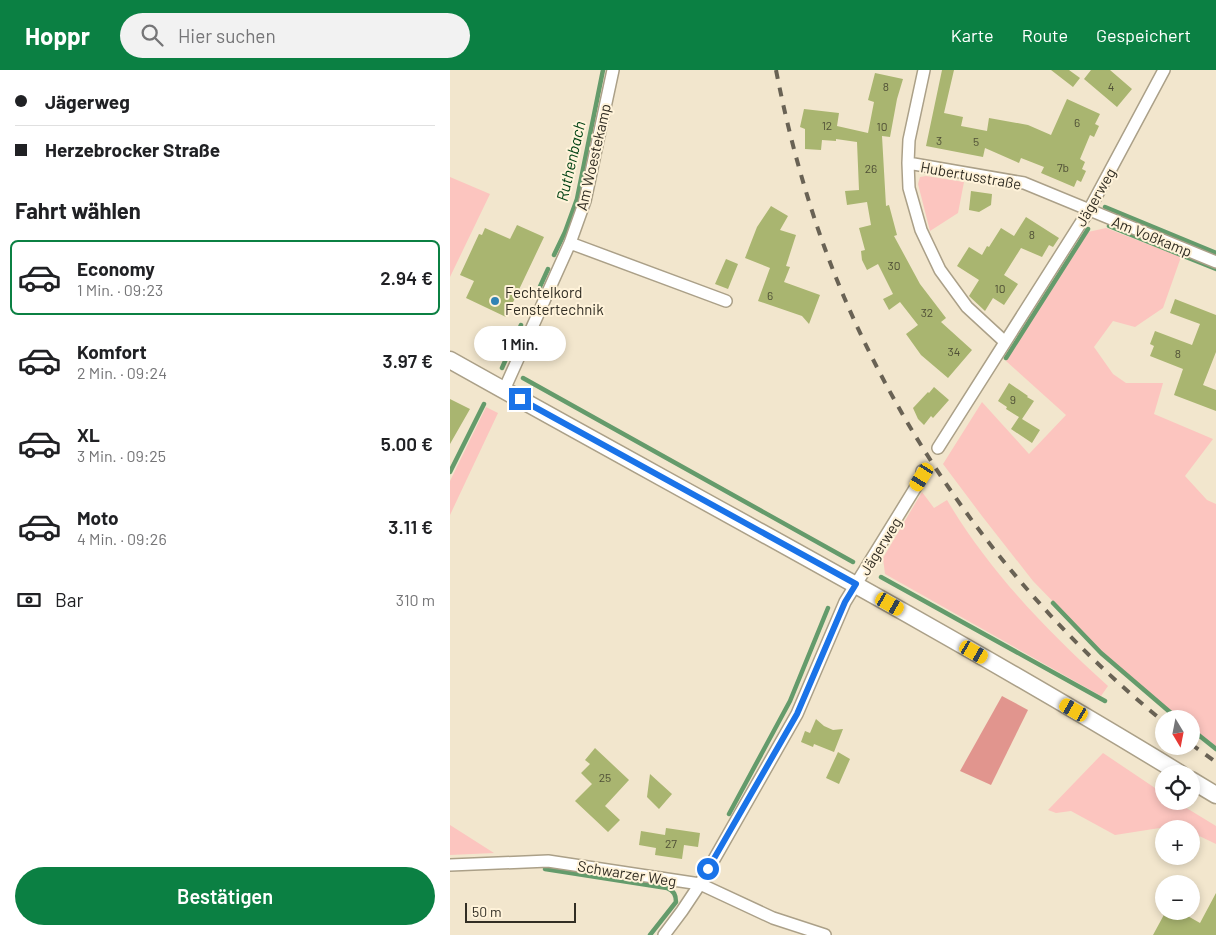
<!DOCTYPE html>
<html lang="de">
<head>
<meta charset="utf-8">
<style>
	body { margin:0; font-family:Barlow,sans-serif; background:#f2f2f2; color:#202124; height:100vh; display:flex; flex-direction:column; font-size:19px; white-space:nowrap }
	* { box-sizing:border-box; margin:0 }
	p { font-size:16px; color:#757577 }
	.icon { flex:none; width:28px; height:28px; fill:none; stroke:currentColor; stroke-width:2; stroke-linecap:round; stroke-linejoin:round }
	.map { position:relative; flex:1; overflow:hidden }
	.details { display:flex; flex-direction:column; background:#fff; width:450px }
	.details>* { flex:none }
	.hud { display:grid; align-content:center; height:110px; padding:0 15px; background:#fff }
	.needle { width:32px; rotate:170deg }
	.buttons { position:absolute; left:705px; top:640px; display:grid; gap:10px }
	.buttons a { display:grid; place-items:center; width:45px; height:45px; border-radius:50%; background:#fff; box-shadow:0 2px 8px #0003; font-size:25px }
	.scale { position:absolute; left:15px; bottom:12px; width:111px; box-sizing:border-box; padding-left:5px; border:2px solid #322e24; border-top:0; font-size:14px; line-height:18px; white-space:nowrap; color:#322e24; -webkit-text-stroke:4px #fff3da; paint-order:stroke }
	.end { position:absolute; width:22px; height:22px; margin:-11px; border:6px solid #1a73e8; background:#fff; box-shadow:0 0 0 2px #fff }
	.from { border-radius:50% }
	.bubble { position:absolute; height:35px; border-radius:18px; background:#fff; box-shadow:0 2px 8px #0003; font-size:16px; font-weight:600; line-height:35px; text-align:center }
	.car { position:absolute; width:15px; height:30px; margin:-15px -8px; border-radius:6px; box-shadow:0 0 4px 1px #0007; background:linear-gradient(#f5c518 24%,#345 0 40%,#f5c518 0 76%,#345 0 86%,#f5c518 0) }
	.hud b { display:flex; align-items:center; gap:18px; height:48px; font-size:19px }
	.hud b+b { border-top:1px solid #e0e0e0 }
	.hud i { width:12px; height:12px; background:#202124 }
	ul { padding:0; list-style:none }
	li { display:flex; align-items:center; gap:15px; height:75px; margin:0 10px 8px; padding:0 5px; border:2px solid transparent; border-radius:8px }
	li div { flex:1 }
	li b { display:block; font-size:19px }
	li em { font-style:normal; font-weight:600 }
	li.active { border-color:#0b8043 }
	li>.icon { width:45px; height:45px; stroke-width:1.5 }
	h2 { padding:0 15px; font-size:22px; line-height:60px }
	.pay { display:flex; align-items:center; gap:12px; height:55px; padding:0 15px; font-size:19px }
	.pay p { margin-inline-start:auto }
	.cta { display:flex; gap:10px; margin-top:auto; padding:10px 15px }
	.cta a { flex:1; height:58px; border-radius:30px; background:#0b8043; color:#fff; font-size:20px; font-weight:600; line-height:58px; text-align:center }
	header { display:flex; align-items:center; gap:30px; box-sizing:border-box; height:70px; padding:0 25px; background:#0b8043; color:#fff }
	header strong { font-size:24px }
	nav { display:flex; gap:28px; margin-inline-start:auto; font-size:18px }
	.search { width:350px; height:45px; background:#f2f2f2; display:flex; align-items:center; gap:12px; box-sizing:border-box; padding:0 18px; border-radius:28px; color:#757577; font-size:19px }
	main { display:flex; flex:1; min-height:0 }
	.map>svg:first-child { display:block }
	.green { fill:#fcc5bf }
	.forest { fill:#e1958e }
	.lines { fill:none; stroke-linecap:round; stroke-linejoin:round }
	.stream { stroke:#649b6b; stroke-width:4.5 }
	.building { fill:#a9b570 }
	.street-casing { stroke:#aba088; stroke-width:14 }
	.secondary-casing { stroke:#aba088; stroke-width:19 }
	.street { stroke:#fff; stroke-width:11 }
	.secondary { stroke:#fff; stroke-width:16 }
	.rail { stroke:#696254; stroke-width:4; stroke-dasharray:9 9; stroke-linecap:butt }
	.route { stroke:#1a73e8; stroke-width:6 }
	.poi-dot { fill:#3183b4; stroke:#fff3da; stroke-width:2 }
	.labels { text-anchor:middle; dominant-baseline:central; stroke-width:4; stroke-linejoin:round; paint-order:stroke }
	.number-label { font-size:12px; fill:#505037 }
	.street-label { font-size:15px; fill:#322e24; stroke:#fff3da }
	.poi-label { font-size:15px; fill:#322e24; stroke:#fff3da; text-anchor:start }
	.water-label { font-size:16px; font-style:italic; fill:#004213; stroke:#fff3da }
</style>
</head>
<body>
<header>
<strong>Hoppr</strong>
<div class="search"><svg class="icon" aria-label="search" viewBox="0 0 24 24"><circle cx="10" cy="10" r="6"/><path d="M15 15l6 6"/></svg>Hier suchen</div>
<nav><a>Karte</a><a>Route</a><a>Gespeichert</a></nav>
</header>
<main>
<section class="details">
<div class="hud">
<b><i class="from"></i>Jägerweg</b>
<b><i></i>Herzebrocker Straße</b>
</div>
<h2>Fahrt wählen</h2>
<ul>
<li class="active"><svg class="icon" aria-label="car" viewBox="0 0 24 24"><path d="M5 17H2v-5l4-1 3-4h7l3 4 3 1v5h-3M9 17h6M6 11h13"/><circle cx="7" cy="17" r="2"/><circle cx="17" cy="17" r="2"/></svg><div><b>Economy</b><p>1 Min. · 09:23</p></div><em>2.94 €</em></li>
<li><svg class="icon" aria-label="car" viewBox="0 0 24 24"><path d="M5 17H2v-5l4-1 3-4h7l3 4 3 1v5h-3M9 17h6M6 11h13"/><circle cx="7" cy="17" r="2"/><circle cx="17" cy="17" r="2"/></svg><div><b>Komfort</b><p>2 Min. · 09:24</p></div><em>3.97 €</em></li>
<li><svg class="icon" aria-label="car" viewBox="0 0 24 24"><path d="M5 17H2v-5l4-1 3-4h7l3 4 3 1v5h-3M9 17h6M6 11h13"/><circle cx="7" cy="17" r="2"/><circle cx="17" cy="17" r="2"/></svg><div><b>XL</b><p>3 Min. · 09:25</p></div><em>5.00 €</em></li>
<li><svg class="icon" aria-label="car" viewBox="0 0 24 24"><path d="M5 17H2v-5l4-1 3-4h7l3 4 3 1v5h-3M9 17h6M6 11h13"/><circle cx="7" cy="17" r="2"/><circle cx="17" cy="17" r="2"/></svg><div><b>Moto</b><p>4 Min. · 09:26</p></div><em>3.11 €</em></li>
</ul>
<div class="pay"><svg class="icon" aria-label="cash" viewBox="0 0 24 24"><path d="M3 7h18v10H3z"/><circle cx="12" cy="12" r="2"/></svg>Bar<p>310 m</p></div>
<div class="cta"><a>Bestätigen</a></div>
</section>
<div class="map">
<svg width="766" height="865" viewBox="0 0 766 865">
	<rect width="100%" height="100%" fill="#f2e6cd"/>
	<!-- green -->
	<path class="green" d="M476,106L514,112L508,143L480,161L468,114L470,107Z
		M0,107L40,124L0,207Z
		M656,158L731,187L713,238L685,257L663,251L644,277L663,304L676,313H713L704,344L763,369L735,406L757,430L766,434V676L741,657V649H731L707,630L652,582L583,511L532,446L493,394L532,332L579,384L616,345L556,291L638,162Z
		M36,337L48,343L0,445V411Z
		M472,422L484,438L497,430C539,501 597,561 658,616L651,626L435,504L433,488Z
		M653,683L714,724V731H725L766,756V774L741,762V759H726L716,757L665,765L621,741L606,743L598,740Z
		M0,755L44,783L0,785Z"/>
	<!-- forest -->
	<path class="forest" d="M552,626L578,640L541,715L510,701Z"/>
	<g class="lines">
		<!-- stream -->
		<path class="stream" d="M655,137L766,183
			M659,156L766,199
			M104,185L115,162L127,129L153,0
			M88,221L98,199
			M556,288L638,159
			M52,298L71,255
			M73,308L403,492
			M0,402L34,334
			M431,507L655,631
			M603,533L651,583L728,649
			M741,659L766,679
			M279,744L340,631L378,538
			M95,799L217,818C224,821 226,825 226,832L200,865"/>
	</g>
	<!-- building -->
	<path class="building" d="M492,0H504L494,43L513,47L511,56L537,61L539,48L578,55L601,65L617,29L650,44L645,54L649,56L644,67L640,65L630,89L635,92L632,99L636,101L631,112L627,110L624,117L591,103L594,97L571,88L569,93L535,78L533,87L476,76Z
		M601,0H619L630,8L623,17Z
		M641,0H660L682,19L667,37L634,9Z
		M425,3L453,9L447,29L440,67L432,66L436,136L439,135L447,165L444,166L470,214L496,248L491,252L522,280L498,308L471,285L456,264L468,255L450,232L439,240L433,229L443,224L428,194L417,200L412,190L411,181L415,180L409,158L421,155L417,132L397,135L395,121L409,120L407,72L386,69V71L372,70L371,80L355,79V59L350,57L354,39L389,43L387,56L418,63L424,32L418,30Z
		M521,121L542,124L541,135L529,142L519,140Z
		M321,136L338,146L330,160L346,165L336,196L340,197L334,212L370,225L359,254L352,246L308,231L320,198L295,188L307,157Z
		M576,147L609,168L603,177L599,175L592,187L571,178L554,205L568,214L554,235L543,228L535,241L519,226L529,210L507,196L519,177L532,185L537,176L539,177L551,158L564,166Z
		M67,155L94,167L56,247L16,228L24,211L10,205L29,164L32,165L35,158L60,169Z
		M276,189L288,194L278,219L265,214Z
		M725,229L766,245V282L753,315L766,320V341L724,325L733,299L700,286L704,276L700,274L705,261L742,275L750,254L720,243Z
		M559,313L578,326L577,327L584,331L572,349L590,360L582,373L561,359L569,347L556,339L557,337L548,331Z
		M484,317L499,330L483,348L481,346L474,355L468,349L463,338L478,322L479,323Z
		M0,329L20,339L0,374Z
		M366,649L374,656L383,660L393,659L384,682L364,674L363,677L351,672L355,661L360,663Z
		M145,678L179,710L155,736L170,750L158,762L125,731L142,714L131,703L140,694L135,690Z
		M388,682L400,689L389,714L376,708Z
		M200,704L222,724L209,739L197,727Z
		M216,758L250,763L248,777L234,775L232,789L205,785L206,778L189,775L191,761L215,765Z
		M766,823V865H703L716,841H729L750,853Z"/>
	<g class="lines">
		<defs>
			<path id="street" d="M474,0L459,70L458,93L459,118L471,160L490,200L517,237L555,272
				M458,93L574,113L766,192
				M120,173L276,231
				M54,320L120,173L135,131L163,0
				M488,378L639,140L714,0
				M0,795L98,791L250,814L323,848L375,865
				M214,865L232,841L250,814L347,644L395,532L472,407V401"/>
			<path id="secondary" d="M0,290C244,427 492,558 731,704
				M741,710L766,725"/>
		</defs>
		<!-- street casing -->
		<use href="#street" class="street-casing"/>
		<!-- secondary casing -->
		<use href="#secondary" class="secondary-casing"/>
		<!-- street -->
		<use href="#street" class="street"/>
		<!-- secondary -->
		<use href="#secondary" class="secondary"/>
		<!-- rail -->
		<path class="rail" d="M326,0C341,77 363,154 394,227C464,391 575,539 714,652
			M741,674L766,692"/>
	</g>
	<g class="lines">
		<!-- route -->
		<path class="route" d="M70,329L406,514L395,532L347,644L258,799"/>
	</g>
	<!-- markers -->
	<circle class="poi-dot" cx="45" cy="231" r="5"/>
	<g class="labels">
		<!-- number labels -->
		<g class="number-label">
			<text x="436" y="16">8</text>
			<text x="661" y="16">4</text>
			<text x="627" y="52">6</text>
			<text x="377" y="55">12</text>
			<text x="432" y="56">10</text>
			<text x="489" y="70">3</text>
			<text x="526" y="71">5</text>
			<text x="613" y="97">7b</text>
			<text x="421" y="98">26</text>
			<text x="582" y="164">8</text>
			<text x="444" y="195">30</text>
			<text x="550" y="218">10</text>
			<text x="320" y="225">6</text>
			<text x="477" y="242">32</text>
			<text x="504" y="281">34</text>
			<text x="728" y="283">8</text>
			<text x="563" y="329">9</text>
			<text x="155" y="707">25</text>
			<text x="221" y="773">27</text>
		</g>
		<!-- street labels -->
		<g class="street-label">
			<text transform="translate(143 87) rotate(-77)">Am Woestekamp</text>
			<text transform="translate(521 105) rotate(10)">Hubertusstraße</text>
			<text transform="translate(645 127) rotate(-60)">Jägerweg</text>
			<text transform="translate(702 166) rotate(22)">Am Voßkamp</text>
			<text transform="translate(430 476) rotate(-58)">Jägerweg</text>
			<text transform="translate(177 803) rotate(9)">Schwarzer Weg</text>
		</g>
		<!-- poi labels -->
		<g class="poi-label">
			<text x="55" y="222">Fechtelkord<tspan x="55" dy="17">Fenstertechnik</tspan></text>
		</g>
		<!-- water labels -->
		<g class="water-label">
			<text transform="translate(120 91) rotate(-77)">Ruthenbach</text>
		</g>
	</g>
</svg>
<div class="buttons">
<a><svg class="needle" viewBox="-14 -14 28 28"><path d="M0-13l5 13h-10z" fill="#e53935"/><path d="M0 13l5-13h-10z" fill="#757577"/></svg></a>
<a><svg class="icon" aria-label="locate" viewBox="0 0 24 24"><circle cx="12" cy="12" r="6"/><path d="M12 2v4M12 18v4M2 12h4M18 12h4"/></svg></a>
<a>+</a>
<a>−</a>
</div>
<div class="scale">50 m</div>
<i class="end from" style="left:258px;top:799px"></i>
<i class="end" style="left:70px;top:329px"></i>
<div class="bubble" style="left:24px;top:256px;width:92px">1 Min.</div>
<i class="car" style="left:472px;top:407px;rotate:212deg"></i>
<i class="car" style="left:440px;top:534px;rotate:120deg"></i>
<i class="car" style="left:524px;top:582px;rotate:120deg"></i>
<i class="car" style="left:624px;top:640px;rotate:300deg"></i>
</div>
</main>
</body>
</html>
